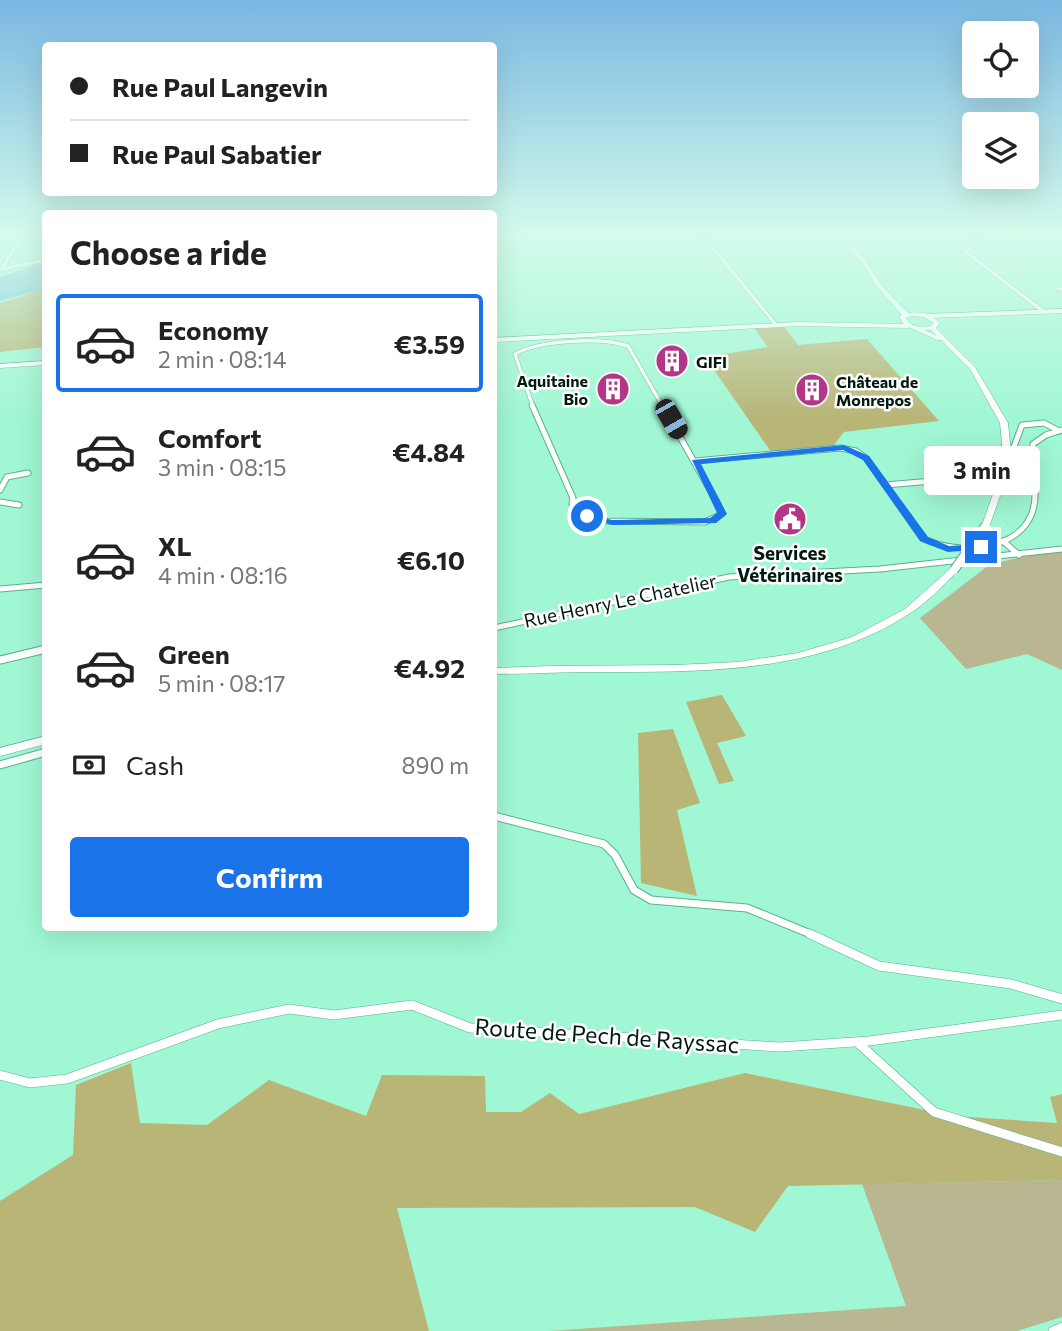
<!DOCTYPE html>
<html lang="en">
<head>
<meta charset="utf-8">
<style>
	body { margin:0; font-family:Commissioner,sans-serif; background:#f2f2f2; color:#222; height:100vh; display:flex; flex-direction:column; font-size:26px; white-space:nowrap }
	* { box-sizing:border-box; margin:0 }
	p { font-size:23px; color:#767676 }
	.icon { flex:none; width:38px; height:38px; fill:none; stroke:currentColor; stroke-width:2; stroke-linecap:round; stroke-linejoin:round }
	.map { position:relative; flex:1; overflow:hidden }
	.panel { position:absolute; left:42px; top:210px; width:455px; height:721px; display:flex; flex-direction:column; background:#fff; border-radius:7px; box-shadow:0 7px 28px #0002 }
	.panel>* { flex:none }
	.banner { position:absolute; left:42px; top:42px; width:455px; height:154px; border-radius:7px; box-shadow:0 7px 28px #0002; display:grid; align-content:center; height:154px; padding:0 28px; background:#fff }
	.buttons { position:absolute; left:962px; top:21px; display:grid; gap:14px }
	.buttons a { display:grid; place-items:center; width:77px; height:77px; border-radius:7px; background:#fff; box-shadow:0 7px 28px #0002; font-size:35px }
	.end { position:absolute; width:32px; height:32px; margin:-16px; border:9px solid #1a73e8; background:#fff; box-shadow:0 0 0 4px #fff }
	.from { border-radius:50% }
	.bubble { position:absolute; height:49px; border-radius:7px; background:#fff; box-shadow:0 7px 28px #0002; font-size:23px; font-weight:700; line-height:49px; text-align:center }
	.car { position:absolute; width:21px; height:42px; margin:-21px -10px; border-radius:9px; box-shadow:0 0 5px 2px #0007; background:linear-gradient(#222 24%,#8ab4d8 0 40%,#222 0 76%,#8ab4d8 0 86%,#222 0) }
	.banner b { display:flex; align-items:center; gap:24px; height:66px; font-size:26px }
	.banner b+b { border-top:2px solid #e0e0e0 }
	.banner i { width:18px; height:18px; background:#222 }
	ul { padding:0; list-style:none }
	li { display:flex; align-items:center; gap:21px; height:98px; margin:0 14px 10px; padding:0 14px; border:4px solid transparent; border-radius:7px }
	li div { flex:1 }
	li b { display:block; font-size:26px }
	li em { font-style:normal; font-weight:700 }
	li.selected { border-color:#1a73e8 }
	li>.icon { width:63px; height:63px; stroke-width:1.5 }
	h2 { padding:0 28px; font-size:32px; line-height:84px }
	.pay { display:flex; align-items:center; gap:18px; height:77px; padding:0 28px; font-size:26px }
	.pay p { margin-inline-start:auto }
	.cta { display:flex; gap:14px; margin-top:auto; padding:14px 28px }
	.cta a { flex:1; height:80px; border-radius:7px; background:#1a73e8; color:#fff; font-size:28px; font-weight:700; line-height:80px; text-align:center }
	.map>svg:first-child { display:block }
	.green { fill:#b8b791 }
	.forest { fill:#b8b576 }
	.water { fill:#75bdda }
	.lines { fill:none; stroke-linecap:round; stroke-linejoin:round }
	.street-far3-casing { stroke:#59b18f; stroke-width:4.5 }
	.street-far2-casing { stroke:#59b18f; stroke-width:7 }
	.street-far1-casing { stroke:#59b18f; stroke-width:9 }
	.street-casing { stroke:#59b18f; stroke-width:10 }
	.secondary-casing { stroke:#59b18f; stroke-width:1 }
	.primary-casing { stroke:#59b18f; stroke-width:1 }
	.street-far3 { stroke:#fff; stroke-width:3.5 }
	.street-far2 { stroke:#fff; stroke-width:5 }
	.street-far1 { stroke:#fff; stroke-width:7 }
	.street { stroke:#fff; stroke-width:9 }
	.secondary { fill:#fff; fill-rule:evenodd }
	.primary { fill:#fff; fill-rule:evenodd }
	.primary-bridge-casing { stroke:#59b18f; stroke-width:10; stroke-linecap:butt }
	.primary-bridge { stroke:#fff; stroke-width:8 }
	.route { fill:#1a73e8 }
	.labels { text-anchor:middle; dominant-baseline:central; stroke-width:5; stroke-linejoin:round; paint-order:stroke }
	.far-poi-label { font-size:16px; font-weight:bold; fill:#001a10; stroke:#fff; text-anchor:start }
	.poi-label { font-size:19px; font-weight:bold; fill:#001a10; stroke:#fff }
	.street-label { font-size:19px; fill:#001a10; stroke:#fff }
	.near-street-label { font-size:23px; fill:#001a10; stroke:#fff }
</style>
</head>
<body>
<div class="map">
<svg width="1062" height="1331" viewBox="0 0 1062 1331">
	<rect width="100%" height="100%" fill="#a0f7d3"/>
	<!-- green -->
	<path class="green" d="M1062,547V670L1027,654L966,669L920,618L989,565Z
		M1062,1180V1317L1017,1331H549L906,1306L862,1184Z"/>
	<!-- forest -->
	<path class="forest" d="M45,289V347L0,352V303Z
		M784,327L798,345L867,339L939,421L844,432L834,445L844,450L774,456L705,357L768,347L754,328Z
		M722,695L746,736L717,743L734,781L719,784L686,702Z
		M673,729L700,803L677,810L697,896L641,883L638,733Z
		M131,1063L140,1123L207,1125L269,1080L366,1116L382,1075L485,1076L486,1112H521L550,1093L579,1114L745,1073L954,1116L1057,1123L1050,1097L1062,1094V1180L788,1186L755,1232L695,1207L397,1208L429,1331H0V1201L73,1155L76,1085Z"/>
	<!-- water -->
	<path class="water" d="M45,262V289L0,301V277Z"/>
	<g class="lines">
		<defs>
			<path id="street-far3" d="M701,233L776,325
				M967,233L979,243L965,251L1044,312
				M0,238L21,236
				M2,269L21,236L44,233
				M2,269L46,260
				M1058,289H1062
				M533,407L515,354C540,340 601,337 628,346L663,407"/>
			<path id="street-far2" d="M532,405L573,498L572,504L599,521L705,522L722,514L718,504L662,405
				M695,461L840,448L856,451L866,458L924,539C957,555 1021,552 1033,510C1039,489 1030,465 1033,444L1046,435L1062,430
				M1008,463L1022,425L1044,423L1059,431
				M885,485L992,476L998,469L1004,447
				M0,490L7,477L28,473
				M0,502L19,505
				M1003,541L1019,555
				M0,589L46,585
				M494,628L729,577L880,569L1062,549"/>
			<path id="street-far1" d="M0,660L46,649
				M0,765L46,752
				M494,816L604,844L615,855L634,890L651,900L747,908L813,935"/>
			<path id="street" d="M810,934L879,966L1011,984L1062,999
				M857,1042L934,1112L1062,1152
				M0,1075L30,1083L67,1079L218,1024L289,1009L334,1015L412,1005L470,1028L780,1047L869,1041L1062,1015
				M1053,1331L1062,1327"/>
			<path id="secondary" d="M1062,309V313L929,318L926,316L929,314Z
				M798,322L908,324L911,326L908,328L798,326L494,342V338Z
				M46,361V365L0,368V364Z"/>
			<path id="primary" d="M836,233H842L866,261L882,286L908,313C920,311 930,313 939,322L940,323L936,328L975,367L1008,423L1012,463L989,527H986L982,525L1004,463L1000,423L970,369L941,340H937L904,325L899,317L902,315L878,288L862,263ZM911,316L924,317L934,323L931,326C921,327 911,328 906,318ZM925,330H931L937,336Z
				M954,567L958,570L957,572C942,586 927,603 909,614C816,674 702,672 595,672C561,672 527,674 494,674V668L552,666L676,665L738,662L798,653L852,637L905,609L951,568Z
				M46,736V744L0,756V748Z"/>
		</defs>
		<!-- street-far3 casing -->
		<use href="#street-far3" class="street-far3-casing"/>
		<!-- street-far2 casing -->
		<use href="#street-far2" class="street-far2-casing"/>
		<!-- street-far1 casing -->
		<use href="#street-far1" class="street-far1-casing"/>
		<!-- street casing -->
		<use href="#street" class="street-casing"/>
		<!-- secondary casing -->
		<use href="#secondary" class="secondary-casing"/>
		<!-- primary casing -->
		<use href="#primary" class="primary-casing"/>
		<!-- street-far3 -->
		<use href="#street-far3" class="street-far3"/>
		<!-- street-far2 -->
		<use href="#street-far2" class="street-far2"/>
		<!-- street-far1 -->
		<use href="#street-far1" class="street-far1"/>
		<!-- street -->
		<use href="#street" class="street"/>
		<!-- secondary -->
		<use href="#secondary" class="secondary"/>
		<!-- primary -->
		<use href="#primary" class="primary"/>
		<defs>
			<path id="primary-bridge" d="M954,570L986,525"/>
		</defs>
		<!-- primary-bridge casing -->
		<use href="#primary-bridge" class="primary-bridge-casing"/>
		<!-- primary-bridge -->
		<use href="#primary-bridge" class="primary-bridge"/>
	</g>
	<!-- sky -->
	<linearGradient id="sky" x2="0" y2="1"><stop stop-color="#7ab8e2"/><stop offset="0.56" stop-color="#d4fbeb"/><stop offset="1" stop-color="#d4fbeb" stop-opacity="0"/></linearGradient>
	<rect width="1062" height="419" fill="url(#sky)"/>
	<!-- route -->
	<path class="route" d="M844,445L869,456L928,537L949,546L981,544L984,549L948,552L920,541L863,460L843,450L701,464L727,514L716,523L612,525L582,516L587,513L612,520L710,518L717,513L692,460Z"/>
	<!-- icons -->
	<defs>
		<symbol id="building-disc" viewBox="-11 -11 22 22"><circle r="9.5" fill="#b43686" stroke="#fff"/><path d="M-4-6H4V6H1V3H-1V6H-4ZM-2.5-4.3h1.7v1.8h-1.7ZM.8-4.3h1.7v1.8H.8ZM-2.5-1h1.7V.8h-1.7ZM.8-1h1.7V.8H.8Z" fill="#fff"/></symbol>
		<symbol id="civic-disc" viewBox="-11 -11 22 22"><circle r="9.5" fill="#b43686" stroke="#fff"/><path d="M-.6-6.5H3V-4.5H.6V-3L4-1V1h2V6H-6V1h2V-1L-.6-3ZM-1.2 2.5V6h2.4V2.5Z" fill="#fff"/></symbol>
	</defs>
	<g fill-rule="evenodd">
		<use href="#building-disc" x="653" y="342" width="38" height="38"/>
		<use href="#building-disc" x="594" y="370" width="38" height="38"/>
		<use href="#building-disc" x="793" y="371" width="38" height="38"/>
		<use href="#civic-disc" x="771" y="500" width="38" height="38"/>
	</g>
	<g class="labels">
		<!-- far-poi labels -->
		<g class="far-poi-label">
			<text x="696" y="361">GIFI</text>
			<text x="588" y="380" text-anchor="end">Aquitaine<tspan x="588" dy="18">Bio</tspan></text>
			<text x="836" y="381">Château de<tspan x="836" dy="18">Monrepos</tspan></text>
		</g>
		<!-- poi labels -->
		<g class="poi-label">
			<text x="790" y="552">Services<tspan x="790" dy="22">Vétérinaires</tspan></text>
		</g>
		<!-- street labels -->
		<g class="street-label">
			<text transform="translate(620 600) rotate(-12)">Rue Henry Le Chatelier</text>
		</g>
		<!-- near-street labels -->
		<g class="near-street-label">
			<text transform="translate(607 1035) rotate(4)">Route de Pech de Rayssac</text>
		</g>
	</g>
</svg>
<div class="buttons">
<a><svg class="icon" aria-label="locate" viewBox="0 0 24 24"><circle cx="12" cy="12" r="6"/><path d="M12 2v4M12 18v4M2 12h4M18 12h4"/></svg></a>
<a><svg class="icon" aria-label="layers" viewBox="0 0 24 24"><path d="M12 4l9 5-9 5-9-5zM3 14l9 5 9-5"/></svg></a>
</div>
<i class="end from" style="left:587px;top:516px"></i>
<i class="end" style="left:981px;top:547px"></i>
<div class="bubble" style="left:924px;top:446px;width:116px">3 min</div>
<i class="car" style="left:671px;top:419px;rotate:150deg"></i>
<div class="banner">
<b><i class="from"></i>Rue Paul Langevin</b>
<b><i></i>Rue Paul Sabatier</b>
</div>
<section class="panel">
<h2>Choose a ride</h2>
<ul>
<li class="selected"><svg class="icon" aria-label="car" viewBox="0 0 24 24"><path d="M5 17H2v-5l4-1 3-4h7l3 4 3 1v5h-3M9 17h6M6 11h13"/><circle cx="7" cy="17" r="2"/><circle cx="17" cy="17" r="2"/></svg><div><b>Economy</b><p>2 min · 08:14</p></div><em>€3.59</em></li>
<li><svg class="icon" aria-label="car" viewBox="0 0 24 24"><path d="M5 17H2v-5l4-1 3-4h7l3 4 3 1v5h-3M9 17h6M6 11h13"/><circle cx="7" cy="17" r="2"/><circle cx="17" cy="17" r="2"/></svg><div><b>Comfort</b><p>3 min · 08:15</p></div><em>€4.84</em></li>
<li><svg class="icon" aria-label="car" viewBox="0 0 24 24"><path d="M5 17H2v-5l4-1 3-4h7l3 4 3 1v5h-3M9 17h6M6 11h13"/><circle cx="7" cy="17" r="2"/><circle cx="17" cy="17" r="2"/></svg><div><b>XL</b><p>4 min · 08:16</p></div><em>€6.10</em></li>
<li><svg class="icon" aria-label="car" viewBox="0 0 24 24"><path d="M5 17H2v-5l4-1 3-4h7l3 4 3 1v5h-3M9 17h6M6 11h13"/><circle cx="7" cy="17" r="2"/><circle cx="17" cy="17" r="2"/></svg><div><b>Green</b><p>5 min · 08:17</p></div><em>€4.92</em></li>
</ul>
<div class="pay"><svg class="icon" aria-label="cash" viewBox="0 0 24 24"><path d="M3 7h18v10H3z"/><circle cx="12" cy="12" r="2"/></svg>Cash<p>890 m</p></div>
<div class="cta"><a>Confirm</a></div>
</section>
</div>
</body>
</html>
